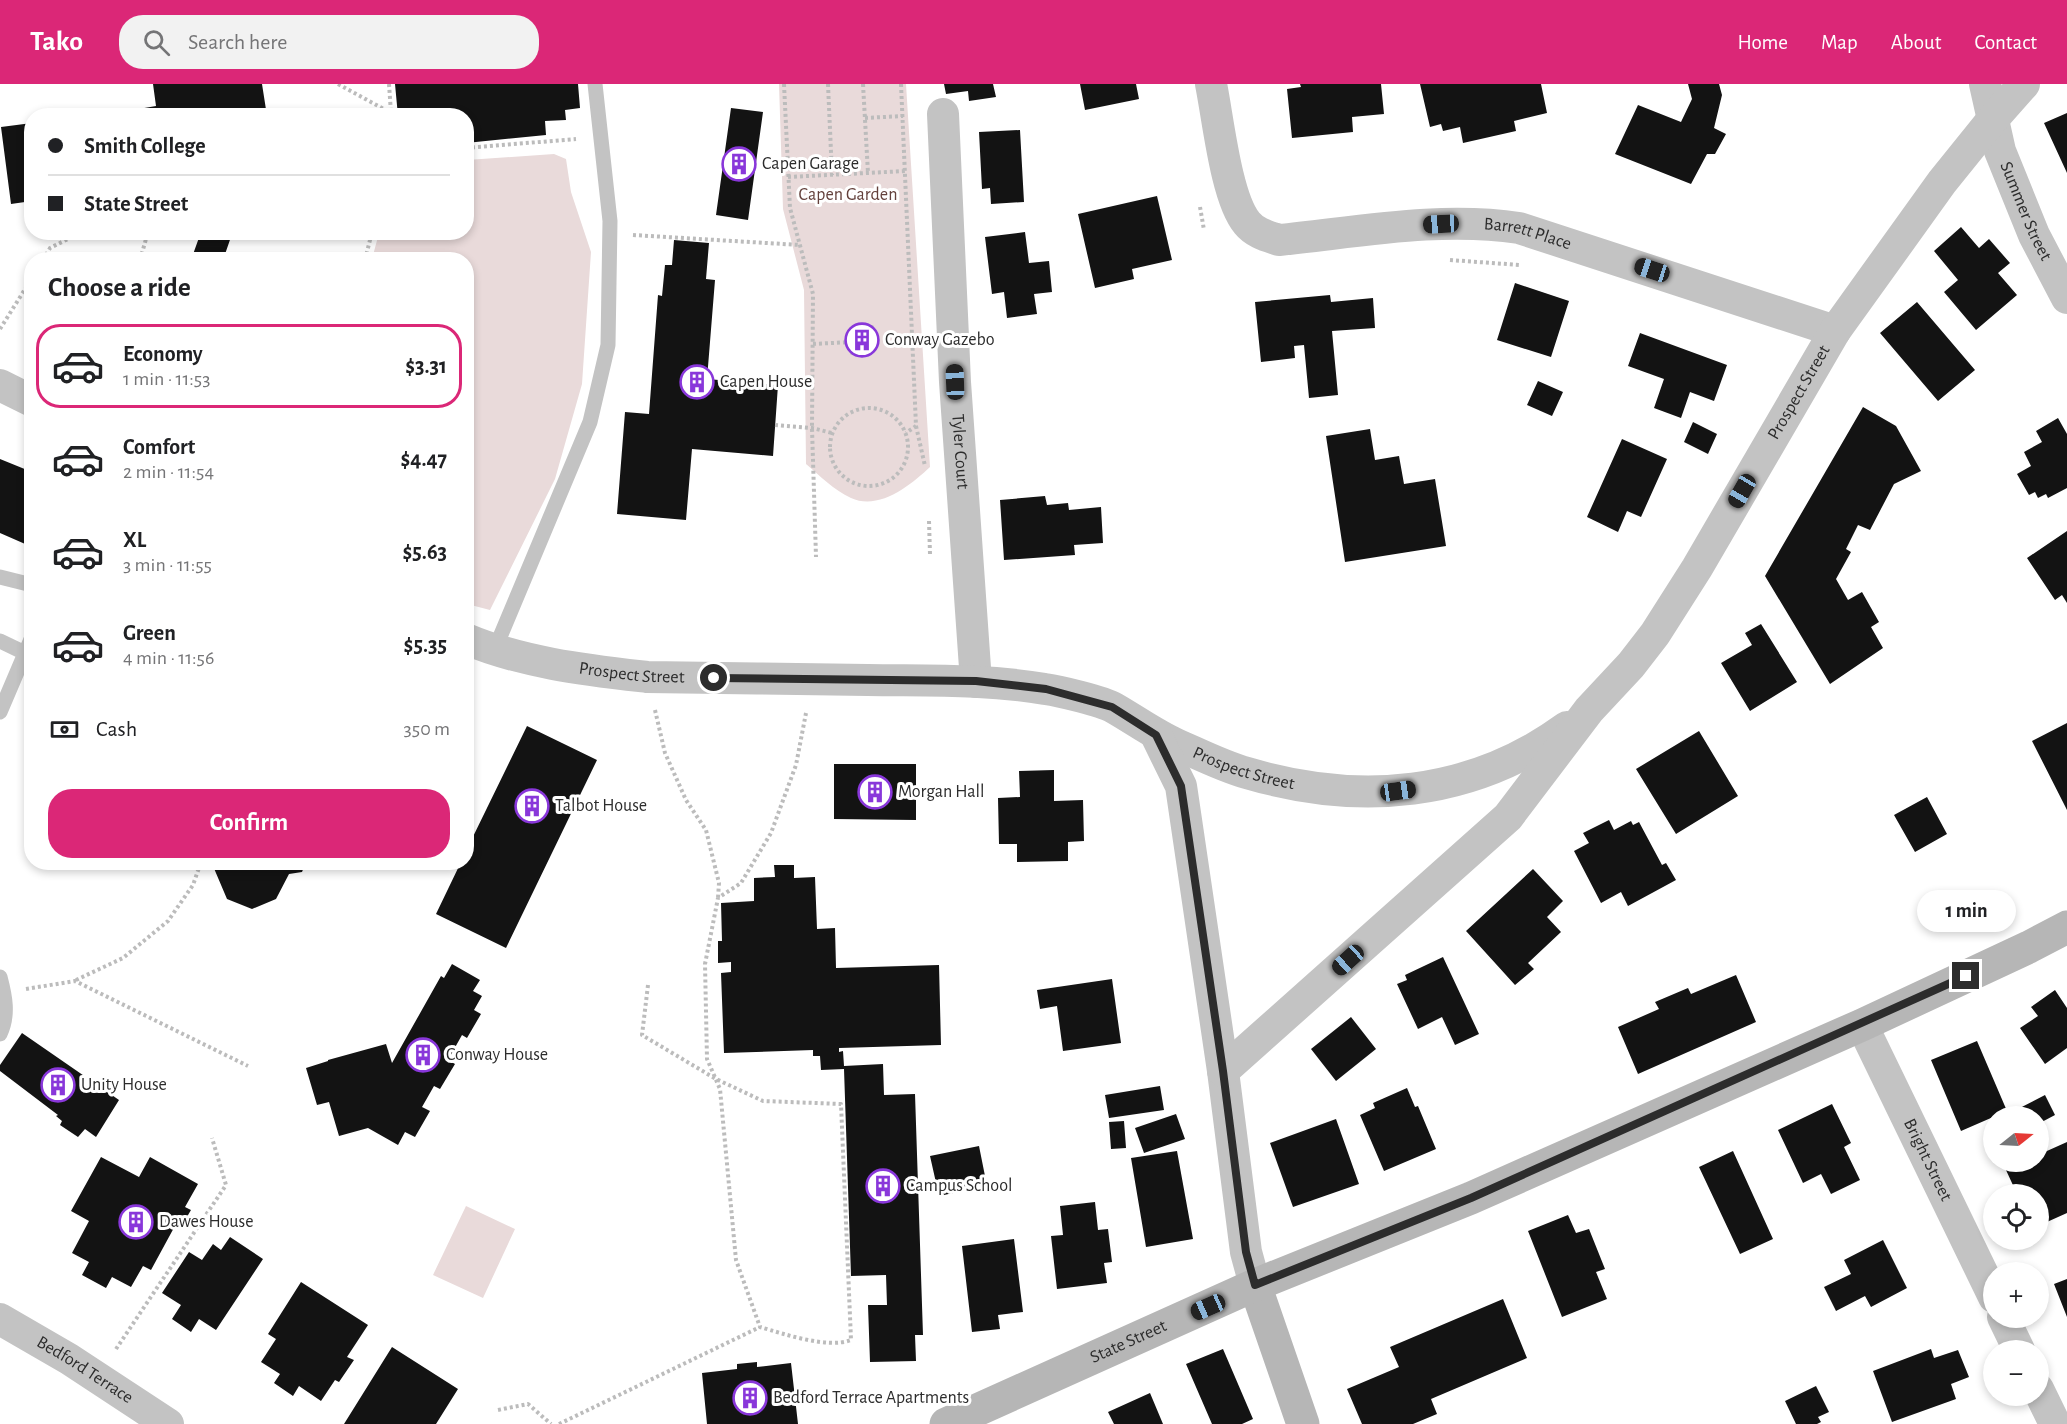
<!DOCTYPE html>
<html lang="en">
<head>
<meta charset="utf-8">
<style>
	body { margin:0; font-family:"Alegreya Sans",sans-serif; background:#f2f2f2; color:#202124; height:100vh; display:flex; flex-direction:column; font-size:22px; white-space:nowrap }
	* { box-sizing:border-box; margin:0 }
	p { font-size:20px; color:#757577 }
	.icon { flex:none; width:33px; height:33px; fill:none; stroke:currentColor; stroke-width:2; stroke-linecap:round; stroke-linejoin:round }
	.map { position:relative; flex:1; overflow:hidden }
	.sheet { position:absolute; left:24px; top:168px; width:450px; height:618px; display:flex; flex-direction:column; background:#fff; border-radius:24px; box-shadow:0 3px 9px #0003 }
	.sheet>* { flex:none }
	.guide { position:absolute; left:24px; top:24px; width:450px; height:132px; border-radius:24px; box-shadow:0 3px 9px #0003; display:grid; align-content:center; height:132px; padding:0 24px; background:#fff }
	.needle { width:39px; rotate:72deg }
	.fabs { position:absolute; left:1983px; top:1022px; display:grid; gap:12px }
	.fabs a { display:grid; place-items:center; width:66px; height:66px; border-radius:50%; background:#fff; box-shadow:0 3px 9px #0003; font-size:30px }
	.end { position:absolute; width:27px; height:27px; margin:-14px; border:8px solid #2c2c2c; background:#fff; box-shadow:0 0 0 3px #fff }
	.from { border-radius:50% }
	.bubble { position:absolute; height:42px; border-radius:21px; background:#fff; box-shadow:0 3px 9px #0003; font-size:20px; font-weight:700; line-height:42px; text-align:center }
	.car { position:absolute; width:18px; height:36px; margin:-18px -9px; border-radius:8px; box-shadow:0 0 4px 2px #0007; background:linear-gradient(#222 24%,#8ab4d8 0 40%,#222 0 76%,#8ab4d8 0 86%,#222 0) }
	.guide b { display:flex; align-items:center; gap:21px; height:57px; font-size:22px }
	.guide b+b { border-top:2px solid #e0e0e0 }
	.guide i { width:15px; height:15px; background:#202124 }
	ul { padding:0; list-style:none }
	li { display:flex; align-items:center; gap:18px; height:84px; margin:0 12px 9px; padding:0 12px; border:3px solid transparent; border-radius:24px }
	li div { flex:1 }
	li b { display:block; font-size:22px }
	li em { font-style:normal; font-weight:700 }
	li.selected { border-color:#db2777 }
	li>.icon { width:54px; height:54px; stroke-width:1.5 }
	h2 { padding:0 24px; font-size:27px; line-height:72px }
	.pay { display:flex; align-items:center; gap:15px; height:66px; padding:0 24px; font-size:22px }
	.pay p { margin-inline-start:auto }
	.primary-button { display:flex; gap:12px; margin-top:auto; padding:12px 24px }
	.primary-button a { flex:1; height:69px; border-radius:24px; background:#db2777; color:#fff; font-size:24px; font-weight:700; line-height:69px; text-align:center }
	header { display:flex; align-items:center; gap:36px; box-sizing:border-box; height:84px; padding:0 30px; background:#db2777; color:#fff }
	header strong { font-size:28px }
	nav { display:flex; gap:33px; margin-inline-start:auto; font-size:21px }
	.search { width:420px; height:54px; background:#f2f2f2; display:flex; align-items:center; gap:15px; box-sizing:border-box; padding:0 21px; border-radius:24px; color:#757577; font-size:22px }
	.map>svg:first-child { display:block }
	.green { fill:#e9dada }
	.building { fill:#131313 }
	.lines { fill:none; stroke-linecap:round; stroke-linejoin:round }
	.path { stroke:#bcbcbc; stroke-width:4; stroke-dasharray:3 3; stroke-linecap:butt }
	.lane { stroke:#c3c3c3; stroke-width:15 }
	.street { stroke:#c3c3c3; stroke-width:32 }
	.secondary { stroke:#b6b6b6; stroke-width:33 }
	.route { stroke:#2c2c2c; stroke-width:8 }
	.labels { text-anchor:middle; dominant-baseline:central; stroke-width:6; stroke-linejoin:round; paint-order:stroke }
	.poi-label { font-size:18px; fill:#2c2c2c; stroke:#fff; text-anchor:start }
	.park-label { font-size:18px; fill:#64413c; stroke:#fff }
	.street-label { font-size:18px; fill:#2c2c2c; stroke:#fff }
</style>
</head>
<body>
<header>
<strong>Tako</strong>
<div class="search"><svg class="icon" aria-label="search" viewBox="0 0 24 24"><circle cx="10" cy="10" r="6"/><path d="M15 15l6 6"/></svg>Search here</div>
<nav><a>Home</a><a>Map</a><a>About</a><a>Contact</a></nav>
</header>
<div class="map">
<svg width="2067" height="1340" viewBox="0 0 2067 1340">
	<rect width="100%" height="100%" fill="#fff"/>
	<!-- green -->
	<path class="green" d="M779,0H906L930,383C911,401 879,427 851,414C834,406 820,392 806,380L804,206L783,125Z
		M554,70L566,75L571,108L591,168L582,300L555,395L490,526L467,520L466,176L372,175L379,149L466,148L467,76Z
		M466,1122L515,1145L483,1214L433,1191Z"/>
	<!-- building -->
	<path class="building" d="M153,0H262L267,32H98L156,22Z
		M395,0H578L580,24L565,26L566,36L545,37L546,51L466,59V32H398Z
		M944,0H993L996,13L969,17L968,7L946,10Z
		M1080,0H1136L1139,15L1085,26Z
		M1300,0H1381L1384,30L1352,33L1353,48L1292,54L1287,5L1301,3Z
		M1420,0H1541L1547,29L1514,37L1516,47L1463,59L1460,43L1443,47L1441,40L1430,43Z
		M1688,0H1719L1722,11L1714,44L1726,50L1715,70H1707L1691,100L1615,70L1638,21L1681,38L1692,15Z
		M731,24L763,28L748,136L716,131Z
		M2067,29V89L2044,39Z
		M32,39V117L11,120L1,43Z
		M1020,46L1024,118L991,120L990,104L982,105L979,48Z
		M1157,112L1172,176L1132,185L1134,195L1095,204L1078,130Z
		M1961,143L1979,164L1989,155L2010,179L1998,189L2017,211L1976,246L1944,208L1958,196L1934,167Z
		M201,148H227L232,150L223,176H191Z
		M1025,148L1029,179L1049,177L1052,208L1034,210L1037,230L1007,234L1004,208L992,210L985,153Z
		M674,156L709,159L706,195L715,196L707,295L778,301L773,372L692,365L686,436L617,430L625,328L649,330L658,211L662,212L665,181H672Z
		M1515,199L1569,217L1551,273L1497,256Z
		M1330,211L1331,218L1373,214L1375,244L1332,247L1338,311L1309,314L1304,261L1294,262L1295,274L1261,278L1255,218Z
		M1917,218L1975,286L1938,317L1880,249Z
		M865,246L872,253L869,263L858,265L852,258L855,249Z
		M1640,249L1727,281L1714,317L1690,308L1681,334L1654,324L1664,295L1628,282Z
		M1538,297L1563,308L1552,332L1527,321Z
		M1863,323L1896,342L1921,387L1894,400L1870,446L1858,441L1846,465L1851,468L1836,495L1848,516L1862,508L1879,538L1871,543L1883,564L1830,600L1765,492Z
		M2058,334L2067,350V404L2048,414L2046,410L2038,414L2035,408L2029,411L2017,390L2031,382L2024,368L2042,358L2036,347Z
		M1693,338L1717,350L1708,370L1684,358Z
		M1370,345L1375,376L1399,372L1404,400L1435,395L1446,462L1345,478L1326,352Z
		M1622,355L1667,375L1641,433L1627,427L1618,448L1587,433Z
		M0,375L32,388V463L0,449Z
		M1045,412L1047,421L1068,419L1069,426L1101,423L1103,459L1074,461L1075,471L1004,476L1000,416Z
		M2067,447V519L2062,511L2055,516L2027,474Z
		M1761,540L1797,598L1750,627L1721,579L1752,561L1745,549Z
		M2067,639V726L2032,657Z
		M527,642L597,676L506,864L436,830L461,778H466V767Z
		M1699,647L1738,712L1676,750L1636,685Z
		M834,680H916V736L834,735Z
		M1054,686V717L1083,716L1084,757L1068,758V777L1017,778V760H999L998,714L1020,713L1019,687Z
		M1927,713L1947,750L1915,768L1894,731Z
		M1609,736L1614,746L1631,737L1633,741L1639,738L1662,781L1666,779L1676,796L1628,822L1621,808L1601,819L1574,767L1589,759L1583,749Z
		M214,778H306L302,788L289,790L276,815L252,825L227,815L213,782Z
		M774,781H794V794L815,793L817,845L835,844L836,884L939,881L941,961L839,964V968L843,967L844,982L883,980L884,1011L915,1010L923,1251H915L916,1277L870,1278L868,1221H887L886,1191L851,1192L844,985L821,986L820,972H813V966L724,969L721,889L731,888V878L718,879V857H722L721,819L754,817V794L775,793Z
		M1533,785L1563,817L1547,833L1561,848L1528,879L1534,885L1515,901L1466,847Z
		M1443,873L1479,950L1455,961L1442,933L1418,945L1397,900L1407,896L1405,891Z
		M452,880L480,896L473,907L482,912L474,926L481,930L467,954L462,951L448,976L455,980L440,1005L434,1002L422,1023L430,1027L415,1053L405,1048L398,1061L368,1044L339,1052L329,1018L317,1021L306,984L328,977V976L386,960L392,979L441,892L444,894Z
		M1736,891L1756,938L1638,990L1618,943L1659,925L1655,918L1688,904L1691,910Z
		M1112,895L1121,959L1063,967L1057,922L1040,925L1037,906Z
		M2055,906L2067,924V964L2045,980L2020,944L2038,932L2031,923Z
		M1351,933L1376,965L1336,997L1311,965Z
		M22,949L119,1016L96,1053L85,1045L78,1053L60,1041L62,1037L56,1032L58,1031L0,987V981Z
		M1977,957L2007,1027L1961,1047L1931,976Z
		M1160,1002L1164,1026L1109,1034L1105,1011Z
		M1407,1004L1415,1023L1418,1022L1436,1065L1384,1087L1360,1031L1375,1024L1373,1019Z
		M2045,1011L2055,1031L2038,1040V1032H2011L2010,1029Z
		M1832,1020L1851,1059L1844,1063L1860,1096L1831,1110L1821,1090L1803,1099L1778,1046Z
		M1176,1030L1185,1055L1144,1069L1135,1044Z
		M1336,1035L1359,1100L1293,1123L1270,1059Z
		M1124,1037L1126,1064L1111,1065L1109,1038Z
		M2067,1058V1129L2038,1142V1110H2017L2006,1086L2026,1077H2038V1071Z
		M979,1062L987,1102L939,1112L930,1072Z
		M1177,1067L1193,1155L1146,1163L1131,1074Z
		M1733,1067L1773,1155L1740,1170L1699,1083Z
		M101,1073L139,1093L150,1073L198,1100L185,1123L191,1126L181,1143L176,1140L151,1186L143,1182L131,1203L112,1193L106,1204L82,1191L89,1178L72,1169L89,1137L71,1127Z
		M1095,1118L1098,1146L1108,1145L1112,1178L1104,1179L1107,1199L1057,1205L1051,1152L1063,1151L1060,1122Z
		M1568,1131L1576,1149L1589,1145L1605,1185L1596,1188L1607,1215L1562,1233L1528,1147Z
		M230,1153L263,1175L216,1246L199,1235L191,1248L172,1235L181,1221L162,1209L189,1168L202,1176L213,1160L221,1166Z
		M1014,1155L1023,1228L998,1231L1000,1245L972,1248L962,1162Z
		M1883,1156L1907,1204L1871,1223L1865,1212L1836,1227L1824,1203L1851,1190L1844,1176Z
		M2067,1195V1233L2054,1200Z
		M301,1198L368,1241L347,1273L354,1276L339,1298L335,1296L321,1317L299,1302L293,1312L274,1299L280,1290L261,1278L276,1255L268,1250Z
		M1503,1215L1527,1274L1431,1315L1437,1330L1413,1340H1362L1347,1305L1399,1283L1390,1263Z
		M392,1263L458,1305L436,1340H344Z
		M1223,1265L1253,1335L1242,1340H1212L1186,1280Z
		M1931,1265L1934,1274L1958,1266L1969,1293L1951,1300L1956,1315L1892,1338L1873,1287Z
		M757,1278V1283L791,1279L798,1340H707L702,1289L737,1285V1280Z
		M1816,1302L1829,1328L1818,1333L1821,1338L1817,1340H1796L1785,1317Z
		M1150,1309L1163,1340H1114L1108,1328Z"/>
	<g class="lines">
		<!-- path -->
		<path class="path" d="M338,0L391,29V32
			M389,0L391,29
			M784,0L790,124L813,210L812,344L816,473
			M828,0L832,91
			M863,0L868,89
			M901,0L916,342L906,349
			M865,34L903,32
			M466,64L576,55
			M788,93L906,87
			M1200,123L1204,146
			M633,151L800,161
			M43,176L50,164L82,148
			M140,176L148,148
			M365,176L372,148
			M1450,176L1520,181
			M0,245L32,194
			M813,260L851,258L852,269L874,268L872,243L850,245L851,258
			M830 363a39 39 0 1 1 78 0a39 39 0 1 1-78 0Z
			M775,341L812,344L832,349
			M916,342L925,382
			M929,437L930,470
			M655,626L665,669L686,716L706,746L719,799L718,814
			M76,896L123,874L168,837L193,801L201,778
			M648,901L642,951L716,995L763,1017L841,1020L851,1256C828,1265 784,1250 760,1243L736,1176L720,1005L707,975L705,880L718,814L741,799L771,749L796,681L806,629
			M26,905L75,897L248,982
			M116,1265L226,1101L212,1054
			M498,1326L528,1320L551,1340
			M559,1340L760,1243"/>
		<!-- lane -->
		<path class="lane" d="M0,493L32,501
			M0,557L25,569
			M495,565L590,338L608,261L610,137L595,0
			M0,628L32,553
			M0,893C5,912 9,931 0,950"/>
		<!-- street -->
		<g class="street">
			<path id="s1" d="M1211,0C1218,34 1226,114 1247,139C1255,149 1267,152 1279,156C1358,148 1440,132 1519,144L1835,247"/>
			<path id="s2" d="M1985,0L2000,67L2034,151L2067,214"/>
			<path id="s3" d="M943,30L955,298L976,598"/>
			<path d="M0,301L32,317"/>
			<path id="s4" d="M466,555C523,579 587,586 647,593C721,594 794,595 868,596C927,597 986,595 1045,605C1059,607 1102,617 1114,624C1135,636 1154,650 1176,660C1199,670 1222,682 1247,689C1359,722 1471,713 1567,643"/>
			<path d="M1156,651L1181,702L1223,987L1246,1168L1255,1201"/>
			<path id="s5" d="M1862,941L1994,1213"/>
			<path id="s6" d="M1223,987L1508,733L1589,626L1631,581L1655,550L1697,484L1835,247L1942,98L1992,36L2024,0"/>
			<path d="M2003,1233L2019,1266"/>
			<path id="s7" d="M0,1235L69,1275L168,1340"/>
			<path d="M2038,1305L2055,1340"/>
		</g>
		<!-- secondary -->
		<g class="secondary">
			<path d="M1255,1201L1303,1340"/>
			<path id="s8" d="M946,1340L1255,1201L1471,1114L1862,941L2029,863L2067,843"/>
		</g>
	</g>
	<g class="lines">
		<!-- route -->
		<path class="route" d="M714,594L976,597L1046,605L1112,623L1156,651L1181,702L1223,987L1246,1168L1255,1201L1471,1114L1966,892"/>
	</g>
	<!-- icons -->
	<defs>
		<symbol id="building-ring" viewBox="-11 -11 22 22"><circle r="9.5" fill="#fff" stroke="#8937da" stroke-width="1.5"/><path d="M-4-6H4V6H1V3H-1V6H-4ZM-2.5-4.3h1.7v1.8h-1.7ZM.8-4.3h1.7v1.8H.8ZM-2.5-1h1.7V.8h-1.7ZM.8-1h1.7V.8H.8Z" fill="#8937da"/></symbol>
	</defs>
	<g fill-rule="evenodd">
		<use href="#building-ring" x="720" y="61" width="38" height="38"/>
		<use href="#building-ring" x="843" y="237" width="38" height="38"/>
		<use href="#building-ring" x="678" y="279" width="38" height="38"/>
		<use href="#building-ring" x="856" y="689" width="38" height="38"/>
		<use href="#building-ring" x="513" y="703" width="38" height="38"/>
		<use href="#building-ring" x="404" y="952" width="38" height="38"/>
		<use href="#building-ring" x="39" y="982" width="38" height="38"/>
		<use href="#building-ring" x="864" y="1083" width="38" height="38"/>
		<use href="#building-ring" x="117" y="1119" width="38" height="38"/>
		<use href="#building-ring" x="731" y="1295" width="38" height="38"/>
	</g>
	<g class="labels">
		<!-- poi labels -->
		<g class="poi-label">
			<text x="762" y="80">Capen Garage</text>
			<text x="885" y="256">Conway Gazebo</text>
			<text x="720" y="298">Capen House</text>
			<text x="898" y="708">Morgan Hall</text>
			<text x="555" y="722">Talbot House</text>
			<text x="446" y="971">Conway House</text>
			<text x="81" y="1001">Unity House</text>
			<text x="906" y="1102">Campus School</text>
			<text x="159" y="1138">Dawes House</text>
			<text x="773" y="1314">Bedford Terrace Apartments</text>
		</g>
		<!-- park labels -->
		<g class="park-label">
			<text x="848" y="111">Capen Garden</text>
		</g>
		<!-- street labels -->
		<g class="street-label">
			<text stroke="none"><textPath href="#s2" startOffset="134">Summer Street</textPath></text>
			<text stroke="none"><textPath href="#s1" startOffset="432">Barrett Place</textPath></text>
			<text stroke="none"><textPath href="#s6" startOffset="898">Prospect Street</textPath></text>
			<text stroke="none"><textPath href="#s3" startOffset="338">Tyler Court</textPath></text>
			<text stroke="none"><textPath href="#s4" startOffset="170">Prospect Street</textPath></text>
			<text stroke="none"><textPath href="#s4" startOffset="800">Prospect Street</textPath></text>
			<text stroke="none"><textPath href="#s5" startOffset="150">Bright Street</textPath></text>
			<text stroke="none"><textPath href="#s8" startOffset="200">State Street</textPath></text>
			<text stroke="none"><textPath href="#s7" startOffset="99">Bedford Terrace</textPath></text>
		</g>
	</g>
</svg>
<div class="fabs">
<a><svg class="needle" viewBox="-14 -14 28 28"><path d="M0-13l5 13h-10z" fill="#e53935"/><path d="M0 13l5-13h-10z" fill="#757577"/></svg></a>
<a><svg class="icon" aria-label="locate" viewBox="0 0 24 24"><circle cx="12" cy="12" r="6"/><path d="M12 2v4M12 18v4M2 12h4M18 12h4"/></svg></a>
<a>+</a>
<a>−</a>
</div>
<i class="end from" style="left:714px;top:594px"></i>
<i class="end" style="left:1966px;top:892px"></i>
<div class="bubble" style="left:1917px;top:806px;width:99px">1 min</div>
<i class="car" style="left:1441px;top:140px;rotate:267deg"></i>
<i class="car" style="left:1652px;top:186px;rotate:288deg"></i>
<i class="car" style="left:955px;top:298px;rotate:358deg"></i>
<i class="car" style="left:1742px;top:407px;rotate:210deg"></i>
<i class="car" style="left:1398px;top:707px;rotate:82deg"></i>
<i class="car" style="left:1348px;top:876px;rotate:228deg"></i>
<i class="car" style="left:1208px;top:1223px;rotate:246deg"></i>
<div class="guide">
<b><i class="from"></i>Smith College</b>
<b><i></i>State Street</b>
</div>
<section class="sheet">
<h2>Choose a ride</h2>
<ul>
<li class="selected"><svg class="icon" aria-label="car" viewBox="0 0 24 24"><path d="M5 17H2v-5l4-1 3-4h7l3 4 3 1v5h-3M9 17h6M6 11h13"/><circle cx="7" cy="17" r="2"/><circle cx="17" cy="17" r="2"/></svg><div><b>Economy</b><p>1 min · 11:53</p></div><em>$3.31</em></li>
<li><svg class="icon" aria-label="car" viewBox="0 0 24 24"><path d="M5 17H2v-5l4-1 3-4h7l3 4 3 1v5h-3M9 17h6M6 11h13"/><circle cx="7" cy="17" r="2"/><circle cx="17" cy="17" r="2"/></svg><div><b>Comfort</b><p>2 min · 11:54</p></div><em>$4.47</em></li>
<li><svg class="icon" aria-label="car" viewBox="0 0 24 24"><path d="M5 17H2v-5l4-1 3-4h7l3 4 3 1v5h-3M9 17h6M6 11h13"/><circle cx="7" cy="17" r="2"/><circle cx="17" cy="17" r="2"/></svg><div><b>XL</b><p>3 min · 11:55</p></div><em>$5.63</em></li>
<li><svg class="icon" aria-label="car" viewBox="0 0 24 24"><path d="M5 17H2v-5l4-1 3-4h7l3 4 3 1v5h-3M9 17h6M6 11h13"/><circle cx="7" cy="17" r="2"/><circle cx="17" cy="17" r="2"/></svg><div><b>Green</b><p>4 min · 11:56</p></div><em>$5.35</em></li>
</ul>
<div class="pay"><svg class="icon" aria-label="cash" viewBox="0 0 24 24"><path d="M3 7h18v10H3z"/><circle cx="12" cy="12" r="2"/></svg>Cash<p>350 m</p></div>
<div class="primary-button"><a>Confirm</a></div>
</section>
</div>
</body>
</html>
